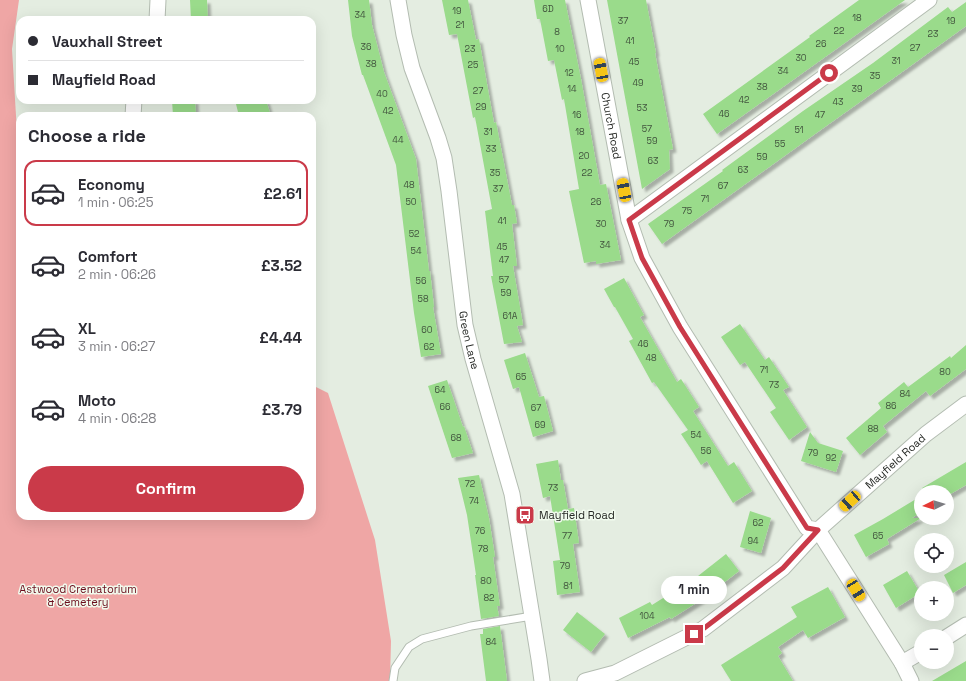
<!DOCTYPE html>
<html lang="en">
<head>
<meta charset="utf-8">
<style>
	body { margin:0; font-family:"Space Grotesk",sans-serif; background:#f7f7f7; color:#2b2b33; height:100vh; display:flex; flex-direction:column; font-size:15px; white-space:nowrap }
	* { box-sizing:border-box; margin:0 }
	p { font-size:13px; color:#7c7c81 }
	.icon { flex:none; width:22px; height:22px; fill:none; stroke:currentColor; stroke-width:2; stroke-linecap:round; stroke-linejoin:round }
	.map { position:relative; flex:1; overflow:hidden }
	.side { position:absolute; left:16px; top:112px; width:300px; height:408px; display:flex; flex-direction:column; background:#fff; border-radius:12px; box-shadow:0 4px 16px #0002 }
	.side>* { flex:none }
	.hud { position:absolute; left:16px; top:16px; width:300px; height:88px; border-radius:12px; box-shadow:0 4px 16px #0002; display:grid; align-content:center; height:88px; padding:0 12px; background:#fff }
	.needle { width:26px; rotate:265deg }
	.tools { position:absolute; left:914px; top:485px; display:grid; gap:8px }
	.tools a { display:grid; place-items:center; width:40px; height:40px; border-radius:50%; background:#fff; box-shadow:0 4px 16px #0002; font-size:20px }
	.end { position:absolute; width:18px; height:18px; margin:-9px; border:5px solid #ca3a49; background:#fff; box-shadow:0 0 0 2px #fff }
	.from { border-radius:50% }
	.bubble { position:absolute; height:28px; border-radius:14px; background:#fff; box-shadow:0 4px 16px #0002; font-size:13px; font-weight:800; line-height:28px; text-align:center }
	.car { position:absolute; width:12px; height:24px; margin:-12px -6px; border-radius:5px; box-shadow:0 0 3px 1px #0007; background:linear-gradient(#f5c518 24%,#345 0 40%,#f5c518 0 76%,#345 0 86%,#f5c518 0) }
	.hud b { display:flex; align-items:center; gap:14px; height:38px; font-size:15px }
	.hud b+b { border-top:1px solid #e1e1e2 }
	.hud i { width:10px; height:10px; background:#2b2b33 }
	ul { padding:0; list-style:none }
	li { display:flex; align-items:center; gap:12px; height:66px; margin:0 8px 6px; padding:0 4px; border:2px solid transparent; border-radius:12px }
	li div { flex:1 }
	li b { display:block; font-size:15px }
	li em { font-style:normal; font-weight:800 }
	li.on { border-color:#ca3a49 }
	li>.icon { width:36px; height:36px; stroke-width:1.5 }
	h2 { padding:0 12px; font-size:18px; line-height:48px }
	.button { display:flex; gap:8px; margin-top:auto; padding:8px 12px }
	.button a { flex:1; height:46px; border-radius:24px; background:#ca3a49; color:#fff; font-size:16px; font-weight:800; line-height:46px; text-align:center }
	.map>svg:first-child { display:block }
	.green { fill:#efa6a5 }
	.building { fill:#9adb8b; filter:url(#shadow) }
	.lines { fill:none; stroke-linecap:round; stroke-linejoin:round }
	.lane-casing { stroke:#b3bcb1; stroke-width:9 }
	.street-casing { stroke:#b3bcb1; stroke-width:17 }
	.lane { stroke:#fff; stroke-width:7 }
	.street { stroke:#fff; stroke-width:15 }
	.route { stroke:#ca3a49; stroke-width:5 }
	.labels { text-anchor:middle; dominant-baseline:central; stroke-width:3; stroke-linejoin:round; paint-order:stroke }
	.number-label { font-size:9px; fill:#42553e }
	.street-label { font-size:11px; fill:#252824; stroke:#f1fbee }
	.poi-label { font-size:11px; fill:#252824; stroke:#f1fbee; text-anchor:start }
	.park-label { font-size:11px; fill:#6b0c1c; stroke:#f1fbee }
</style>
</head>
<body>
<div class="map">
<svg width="966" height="681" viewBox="0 0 966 681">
	<defs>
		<filter id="shadow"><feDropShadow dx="3.5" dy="3.5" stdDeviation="1" flood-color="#0004"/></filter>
	</defs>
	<rect width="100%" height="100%" fill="#e4ede1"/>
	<!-- green -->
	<path class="green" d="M0,0H19L12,49L18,149L20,151V516H312V385L328,393L375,540L391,641L390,681H0Z"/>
	<!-- building -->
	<path class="building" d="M190,0H207L208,20H191Z
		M348,0H369L372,25L384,72L416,159L429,271H430L434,307H433L441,354L421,357L414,313L396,165L363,75H362L352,36Z
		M442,0H468L476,40L479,39L494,123L496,122L512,205H514L517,223L512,224L517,266H513L523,325L517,326L522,342L504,344L491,276H493L485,211L492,209L475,117L473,118L457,34L449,35Z
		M534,0H565L581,79L600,185L606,184L621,260L596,264V261L584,263L569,191L579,189L564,99L562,100L554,60L548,61L540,19H537Z
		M607,0H646L656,53H655L673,149L669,150L670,169L642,189Z
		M859,0H905L717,134L703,114L810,37L809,36Z
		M966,2V26L891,80L822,129L662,244L648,224L723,171L722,170L803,111L873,63L948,7L952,12Z
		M172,100H195L196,116H173Z
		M250,100H266L271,116H239L236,104Z
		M624,278L644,315L640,317L677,382L681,379L699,407L693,411L728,466L734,462L752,491L733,503L707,461L701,465L691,449L681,434L688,430L654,382L652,383L629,341L633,339L615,307H614L604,289Z
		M740,324L765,360L769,357L789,387L783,390L807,427L789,440L770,412L776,408L745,362L740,365L721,337Z
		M966,345V369L930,396L926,391L883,426L887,432L860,455L846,438L881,408L878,403L904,382L908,387L950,356L951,358Z
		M525,353L539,397L544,396L553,431L533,437L519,387L513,389L504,360Z
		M447,380L463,427L464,426L473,453L452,458L428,386Z
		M810,432L818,443L843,451L836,472L801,461Z
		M558,460L561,480H563L568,509L574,508L579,543L573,544L580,592L557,595L553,561L560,560L550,496L543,498L536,464Z
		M966,462V485L947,496V492H924L922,488Z
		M479,475L489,518L495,557H493L500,606H497L499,616L481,619L475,575H476L467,515L458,478Z
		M921,496V512L912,518H921L887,539L889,544L866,557L854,535L883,519Z
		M750,511L771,518L761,553L740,547Z
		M726,554L739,571L704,598L671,619L670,617L628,638L619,618L650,602L652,605L698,576Z
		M966,562V585L953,593L944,575Z
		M907,571L920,593L896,608L883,585Z
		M828,587L845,617L808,638L803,630L778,647L782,653L778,656L793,681H731L721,665L797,617L791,607Z
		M577,612L605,634L591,652L563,630Z
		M500,626L507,681H486L480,634H483V629Z
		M966,661V681H932Z"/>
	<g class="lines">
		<defs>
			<path id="lane" d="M393,681L395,668L409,647L422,639L471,626L532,616"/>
			<g id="street">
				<path id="s1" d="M398,0L404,35L412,68L438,138L444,158L449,191L465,325L473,359L512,494L539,659L542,681"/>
				<path id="s2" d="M588,0L629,220L642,258L680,327L807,528L818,530"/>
				<path d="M157,20L158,0"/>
				<path d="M133,116L134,100"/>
				<path d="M629,220L929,0"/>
				<path d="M818,530L902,663L911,681"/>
				<path d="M947,637L966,625"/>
				<path d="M902,663L921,652"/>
				<path id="s3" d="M585,681L615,673L703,629L783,568L818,530L926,434L966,404"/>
			</g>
		</defs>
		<!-- lane casing -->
		<use href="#lane" class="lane-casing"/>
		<!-- street casing -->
		<use href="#street" class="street-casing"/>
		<!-- lane -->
		<use href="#lane" class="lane"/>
		<!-- street -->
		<use href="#street" class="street"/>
	</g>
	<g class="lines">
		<!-- route -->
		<path class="route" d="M694,634L703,629L783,568L818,530L807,528L680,327L642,258L629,220L829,73"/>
	</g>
	<!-- icons -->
	<defs>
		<symbol id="bus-square" viewBox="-11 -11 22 22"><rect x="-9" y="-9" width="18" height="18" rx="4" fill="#ca3a49" stroke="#f1fbee"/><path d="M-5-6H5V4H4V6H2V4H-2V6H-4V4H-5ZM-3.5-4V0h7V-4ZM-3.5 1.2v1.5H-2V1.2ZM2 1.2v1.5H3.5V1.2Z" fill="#fff"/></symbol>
	</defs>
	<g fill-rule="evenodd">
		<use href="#bus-square" x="514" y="504" width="22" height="22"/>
	</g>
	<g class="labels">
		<!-- number labels -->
		<g class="number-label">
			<text x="548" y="9">6D</text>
			<text x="457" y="11">19</text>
			<text x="360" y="15">34</text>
			<text x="857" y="18">18</text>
			<text x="623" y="21">37</text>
			<text x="951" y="21">19</text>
			<text x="460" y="25">21</text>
			<text x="839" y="31">22</text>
			<text x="557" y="32">8</text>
			<text x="933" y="34">23</text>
			<text x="630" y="41">41</text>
			<text x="821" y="44">26</text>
			<text x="366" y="47">36</text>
			<text x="915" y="48">27</text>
			<text x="470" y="49">23</text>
			<text x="560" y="49">10</text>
			<text x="801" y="58">30</text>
			<text x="896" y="61">31</text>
			<text x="634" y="62">45</text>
			<text x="371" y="64">38</text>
			<text x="473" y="65">25</text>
			<text x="783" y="71">34</text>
			<text x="569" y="73">12</text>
			<text x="875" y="76">35</text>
			<text x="638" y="83">49</text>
			<text x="762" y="87">38</text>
			<text x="572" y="89">14</text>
			<text x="857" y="89">39</text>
			<text x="478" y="91">27</text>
			<text x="382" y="94">40</text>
			<text x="744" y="100">42</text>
			<text x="838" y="102">43</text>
			<text x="481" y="107">29</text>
			<text x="642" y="108">53</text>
			<text x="388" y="111">42</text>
			<text x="724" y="114">46</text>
			<text x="577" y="115">16</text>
			<text x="820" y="115">47</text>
			<text x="647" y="129">57</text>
			<text x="799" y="130">51</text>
			<text x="488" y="132">31</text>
			<text x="580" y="132">18</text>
			<text x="398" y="140">44</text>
			<text x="652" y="141">59</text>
			<text x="780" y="144">55</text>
			<text x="491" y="149">33</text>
			<text x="584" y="156">20</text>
			<text x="762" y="157">59</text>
			<text x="653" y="161">63</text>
			<text x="743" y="170">63</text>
			<text x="495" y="173">35</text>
			<text x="587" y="173">22</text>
			<text x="409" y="185">48</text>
			<text x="723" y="186">67</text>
			<text x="498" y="189">37</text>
			<text x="705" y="199">71</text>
			<text x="411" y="202">50</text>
			<text x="596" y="202">26</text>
			<text x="687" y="211">75</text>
			<text x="502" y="221">41</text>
			<text x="601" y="224">30</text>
			<text x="669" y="224">79</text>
			<text x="414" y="234">52</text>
			<text x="605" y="245">34</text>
			<text x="502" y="247">45</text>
			<text x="416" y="251">54</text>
			<text x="504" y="260">47</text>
			<text x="504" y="280">57</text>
			<text x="421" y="281">56</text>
			<text x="506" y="293">59</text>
			<text x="423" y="299">58</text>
			<text x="510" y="316">61A</text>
			<text x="427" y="330">60</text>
			<text x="643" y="344">46</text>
			<text x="429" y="347">62</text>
			<text x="651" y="358">48</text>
			<text x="764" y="370">71</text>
			<text x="945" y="372">80</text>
			<text x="521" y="377">65</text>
			<text x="774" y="385">73</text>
			<text x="440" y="390">64</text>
			<text x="905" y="394">84</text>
			<text x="891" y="406">86</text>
			<text x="445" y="407">66</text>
			<text x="536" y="408">67</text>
			<text x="540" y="425">69</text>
			<text x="873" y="429">88</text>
			<text x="696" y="435">54</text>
			<text x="456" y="438">68</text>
			<text x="706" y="451">56</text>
			<text x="813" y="453">79</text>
			<text x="831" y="458">92</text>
			<text x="470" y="484">72</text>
			<text x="553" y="488">73</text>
			<text x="474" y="501">74</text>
			<text x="758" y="523">62</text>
			<text x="480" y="531">76</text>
			<text x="567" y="536">77</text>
			<text x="878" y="536">65</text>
			<text x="753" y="541">94</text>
			<text x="483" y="549">78</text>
			<text x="565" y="566">79</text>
			<text x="486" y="581">80</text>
			<text x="568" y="586">81</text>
			<text x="489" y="598">82</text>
			<text x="647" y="616">104</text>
			<text x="491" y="642">84</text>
		</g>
		<!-- street labels -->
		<g class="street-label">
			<text stroke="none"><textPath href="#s2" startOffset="128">Church Road</textPath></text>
			<text stroke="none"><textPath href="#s1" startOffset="349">Green Lane</textPath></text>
			<text stroke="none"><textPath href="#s3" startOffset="385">Mayfield Road</textPath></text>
		</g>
		<!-- poi labels -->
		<g class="poi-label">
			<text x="539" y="515">Mayfield Road</text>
		</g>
		<!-- park labels -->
		<g class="park-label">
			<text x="78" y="589">Astwood Crematorium<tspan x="78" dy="13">&amp; Cemetery</tspan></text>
		</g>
	</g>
</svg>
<div class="tools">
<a><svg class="needle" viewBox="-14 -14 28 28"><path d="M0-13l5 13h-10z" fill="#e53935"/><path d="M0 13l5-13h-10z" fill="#7c7c81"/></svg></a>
<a><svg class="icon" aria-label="locate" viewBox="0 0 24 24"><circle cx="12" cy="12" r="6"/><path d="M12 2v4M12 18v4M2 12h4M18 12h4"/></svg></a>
<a>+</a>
<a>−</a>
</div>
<i class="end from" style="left:829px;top:73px"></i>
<i class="end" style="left:694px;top:634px"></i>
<div class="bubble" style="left:661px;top:576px;width:66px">1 min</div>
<i class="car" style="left:601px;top:70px;rotate:349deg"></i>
<i class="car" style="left:624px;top:190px;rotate:349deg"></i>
<i class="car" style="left:850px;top:501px;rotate:228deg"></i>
<i class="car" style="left:856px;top:590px;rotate:148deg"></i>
<div class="hud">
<b><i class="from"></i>Vauxhall Street</b>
<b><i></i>Mayfield Road</b>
</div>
<section class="side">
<h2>Choose a ride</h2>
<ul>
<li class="on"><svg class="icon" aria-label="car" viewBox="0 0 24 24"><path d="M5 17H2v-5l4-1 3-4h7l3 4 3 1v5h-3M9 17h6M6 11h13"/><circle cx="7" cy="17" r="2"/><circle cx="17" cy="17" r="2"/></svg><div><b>Economy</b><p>1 min · 06:25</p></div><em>£2.61</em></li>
<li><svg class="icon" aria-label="car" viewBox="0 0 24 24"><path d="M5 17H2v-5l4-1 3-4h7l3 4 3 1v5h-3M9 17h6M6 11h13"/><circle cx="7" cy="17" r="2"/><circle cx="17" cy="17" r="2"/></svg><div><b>Comfort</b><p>2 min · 06:26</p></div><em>£3.52</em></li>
<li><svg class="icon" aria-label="car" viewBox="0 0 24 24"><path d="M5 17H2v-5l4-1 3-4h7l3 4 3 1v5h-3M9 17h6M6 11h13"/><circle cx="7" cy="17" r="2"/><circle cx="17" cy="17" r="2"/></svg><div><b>XL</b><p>3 min · 06:27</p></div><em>£4.44</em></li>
<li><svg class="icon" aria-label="car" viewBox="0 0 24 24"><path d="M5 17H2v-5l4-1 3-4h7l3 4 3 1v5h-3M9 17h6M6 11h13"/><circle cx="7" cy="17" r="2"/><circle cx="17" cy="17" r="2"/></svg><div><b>Moto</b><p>4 min · 06:28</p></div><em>£3.79</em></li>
</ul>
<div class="button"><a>Confirm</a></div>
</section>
</div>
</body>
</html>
